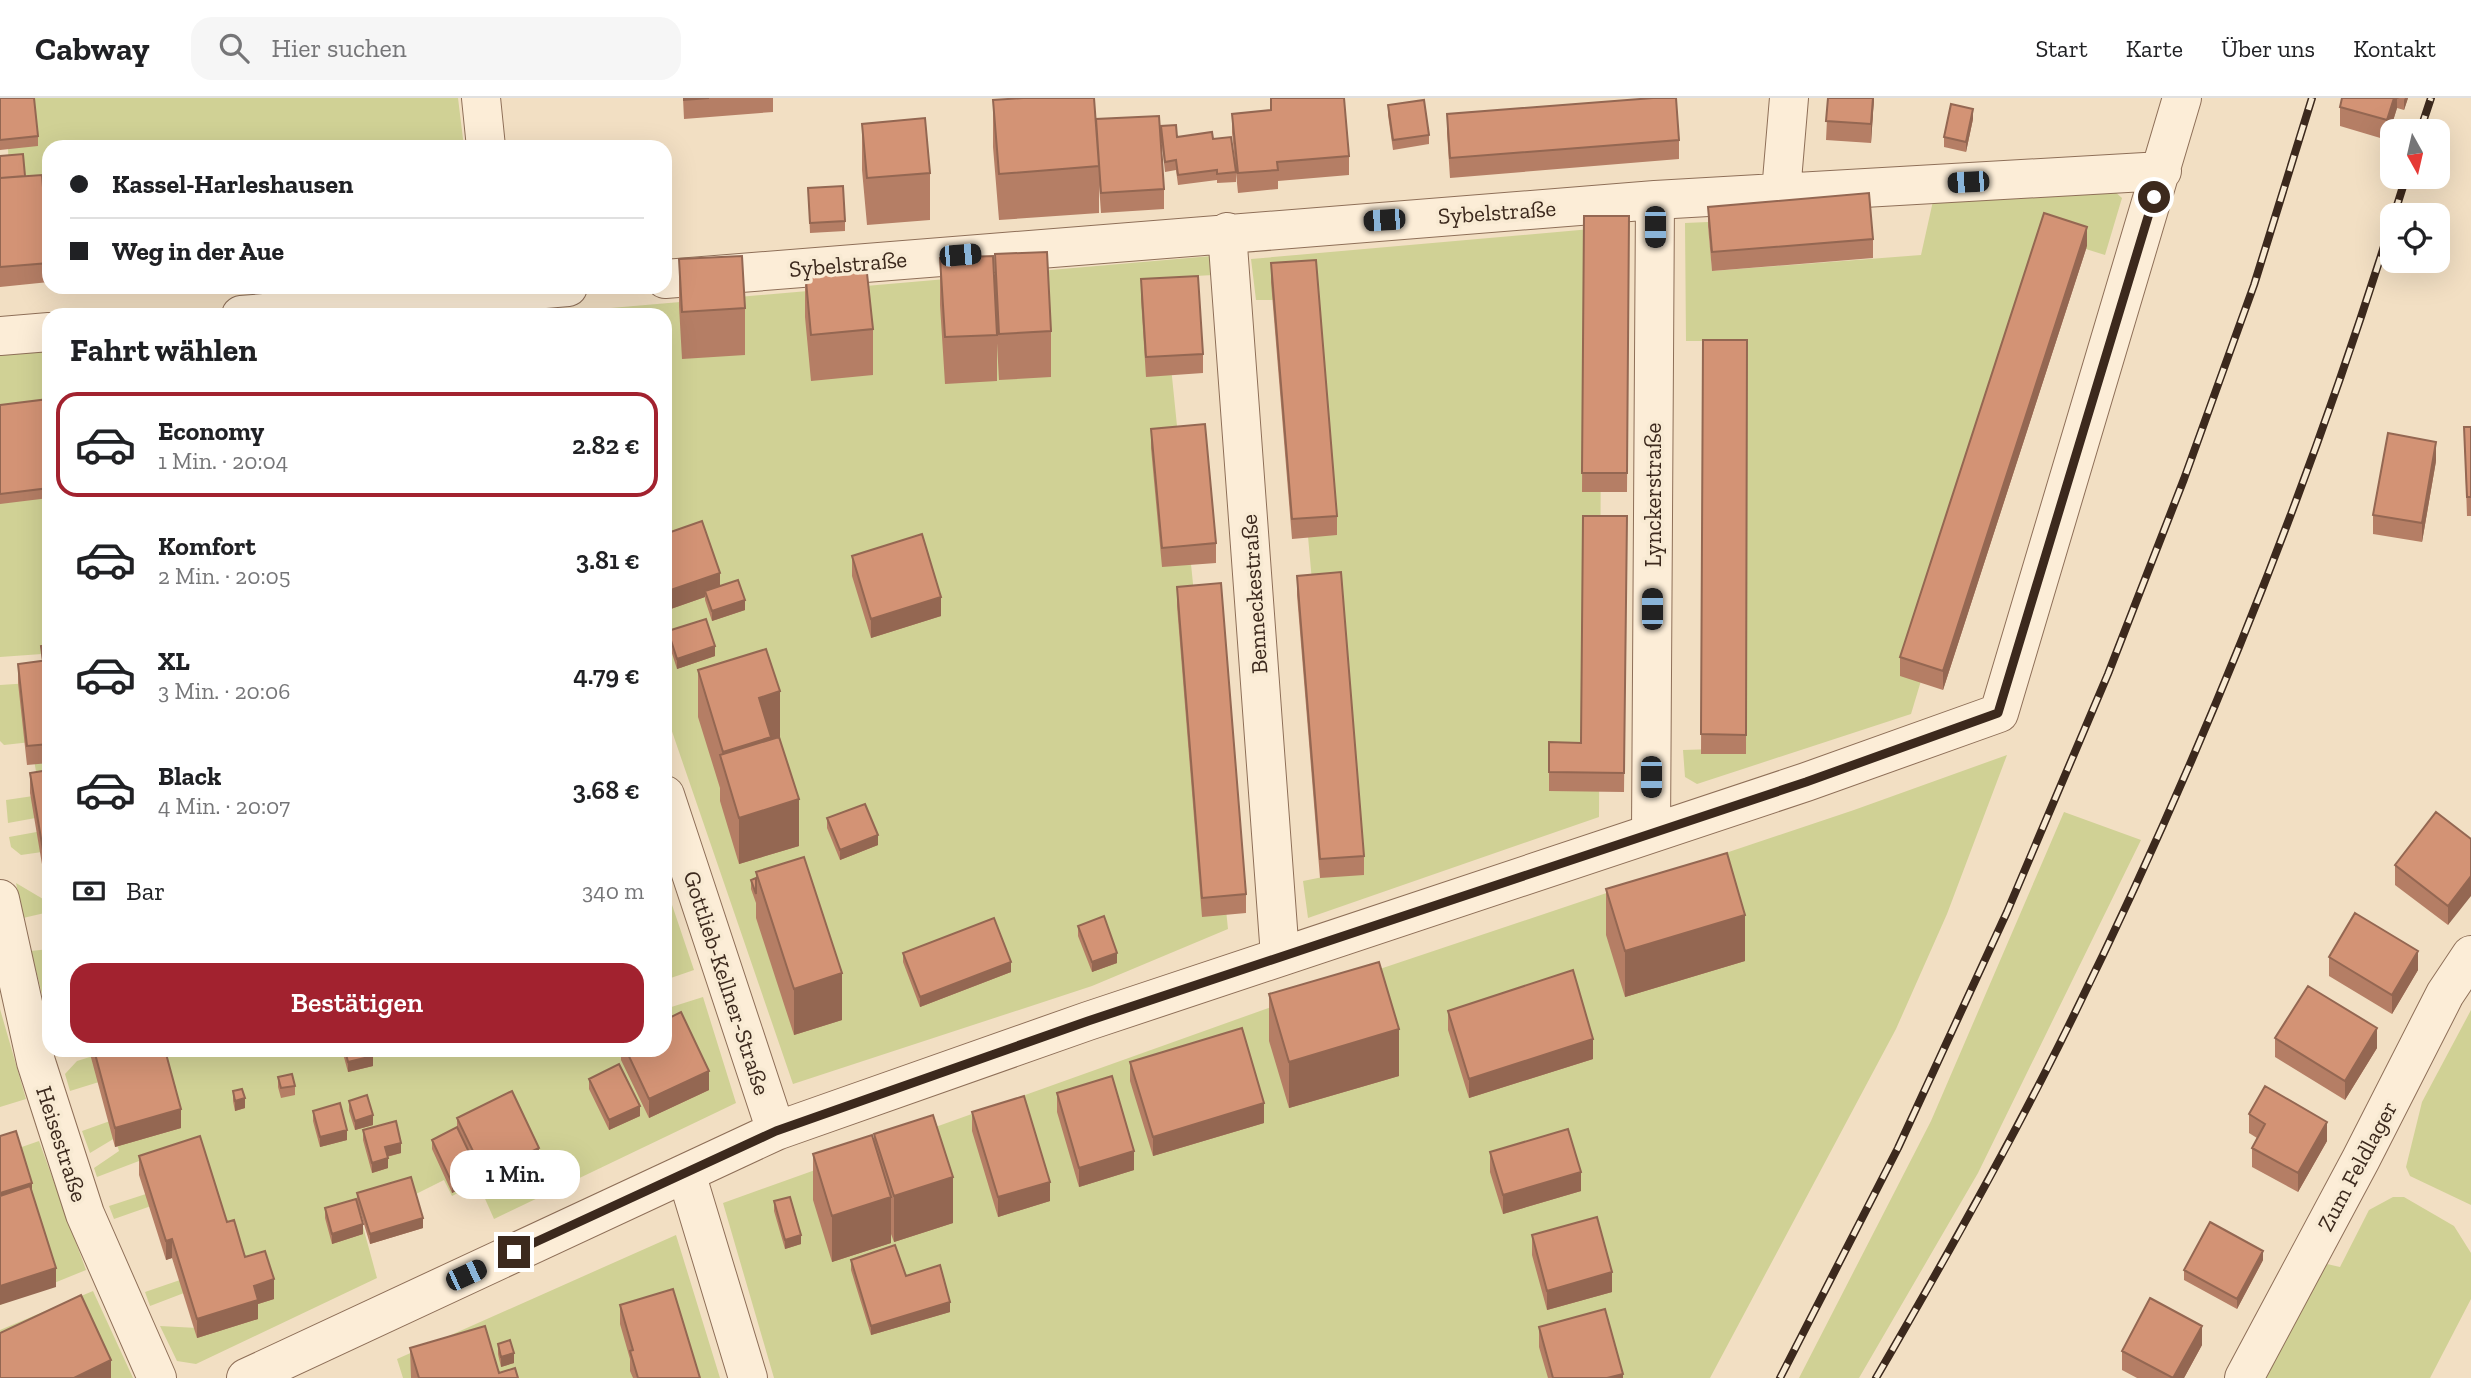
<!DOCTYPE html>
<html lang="de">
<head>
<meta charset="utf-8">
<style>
	body { margin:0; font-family:"Zilla Slab",serif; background:#f6f6f6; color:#202124; height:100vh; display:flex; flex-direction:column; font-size:26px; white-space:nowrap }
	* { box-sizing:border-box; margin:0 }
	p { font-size:23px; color:#757577 }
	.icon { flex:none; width:38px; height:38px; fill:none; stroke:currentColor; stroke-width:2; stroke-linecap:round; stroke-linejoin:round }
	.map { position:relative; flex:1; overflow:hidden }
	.details { position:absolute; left:42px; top:210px; width:630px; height:749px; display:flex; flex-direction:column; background:#fff; border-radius:21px; box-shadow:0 7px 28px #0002 }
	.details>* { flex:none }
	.banner { position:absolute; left:42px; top:42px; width:630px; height:154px; border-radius:21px; box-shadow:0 7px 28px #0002; display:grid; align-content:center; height:154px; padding:0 28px; background:#fff }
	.needle { width:46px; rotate:172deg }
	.tools { position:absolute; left:2380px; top:21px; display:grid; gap:14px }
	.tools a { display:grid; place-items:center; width:70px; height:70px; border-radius:14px; background:#fff; box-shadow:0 7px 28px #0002; font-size:35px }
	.end { position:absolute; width:32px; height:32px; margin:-16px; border:9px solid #3c291d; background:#fff; box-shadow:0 0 0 4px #fff }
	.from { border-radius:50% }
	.bubble { position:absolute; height:49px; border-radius:21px; background:#fff; box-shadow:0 7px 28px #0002; font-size:23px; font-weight:600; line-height:49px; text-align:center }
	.car { position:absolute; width:21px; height:42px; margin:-21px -10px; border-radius:9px; box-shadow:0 0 5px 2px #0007; background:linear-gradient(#222 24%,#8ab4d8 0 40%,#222 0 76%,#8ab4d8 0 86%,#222 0) }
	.banner b { display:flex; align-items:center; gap:24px; height:66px; font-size:26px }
	.banner b+b { border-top:2px solid #e0e0e0 }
	.banner i { width:18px; height:18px; background:#202124 }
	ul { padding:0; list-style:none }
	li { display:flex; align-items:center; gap:21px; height:105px; margin:0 14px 10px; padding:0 14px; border:4px solid transparent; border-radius:21px }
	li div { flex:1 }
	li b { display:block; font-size:26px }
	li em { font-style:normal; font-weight:600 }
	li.on { border-color:#a2222f }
	li>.icon { width:63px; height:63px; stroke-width:1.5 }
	h2 { padding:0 28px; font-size:32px; line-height:84px }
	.pay { display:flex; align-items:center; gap:18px; height:77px; padding:0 28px; font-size:26px }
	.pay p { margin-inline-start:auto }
	.primary-button { display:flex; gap:14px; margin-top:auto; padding:14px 28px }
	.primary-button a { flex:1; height:80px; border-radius:21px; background:#a2222f; color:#fff; font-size:28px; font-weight:600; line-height:80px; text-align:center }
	header { display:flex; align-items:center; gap:42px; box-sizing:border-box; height:98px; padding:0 35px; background:#fff; border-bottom:2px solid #e0e0e0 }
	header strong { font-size:33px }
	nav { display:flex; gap:38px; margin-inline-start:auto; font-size:24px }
	.search { width:490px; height:63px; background:#f6f6f6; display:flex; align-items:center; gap:18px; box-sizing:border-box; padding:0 24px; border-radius:21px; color:#757577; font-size:26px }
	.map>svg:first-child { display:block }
	.green { fill:#d0d195 }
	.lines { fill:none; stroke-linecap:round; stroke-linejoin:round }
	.minor-casing { stroke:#8e6f58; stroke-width:40 }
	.minor { stroke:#fcedd7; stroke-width:38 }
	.rail-casing { stroke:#3c291d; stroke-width:8 }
	.rail { stroke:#f8ead3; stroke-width:5; stroke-dasharray:16; stroke-linecap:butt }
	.wall { fill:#b57e65 }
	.shaded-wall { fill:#946752 }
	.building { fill:#d39375; stroke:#946752; stroke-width:2 }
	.route { stroke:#3c291d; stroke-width:9 }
	.labels { text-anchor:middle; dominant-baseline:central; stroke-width:7; stroke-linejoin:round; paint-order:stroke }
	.street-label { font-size:23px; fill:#3c291d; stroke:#f8ead3 }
</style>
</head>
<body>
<header>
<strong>Cabway</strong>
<div class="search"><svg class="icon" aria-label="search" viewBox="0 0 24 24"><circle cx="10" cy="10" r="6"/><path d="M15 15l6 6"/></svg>Hier suchen</div>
<nav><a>Start</a><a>Karte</a><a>Über uns</a><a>Kontakt</a></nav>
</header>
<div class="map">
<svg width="2471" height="1280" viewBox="0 0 2471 1280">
	<rect width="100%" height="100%" fill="#f2dfc3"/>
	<!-- green -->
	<path class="green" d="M6,0H458L464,49H49V147L12,151Z
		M2113,92L2122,100L2105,157L2054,141L1911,616L1697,686L1685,679L1683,652L1714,651L1725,243H1686L1685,125L1708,124L1712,173L1921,157L1933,103Z
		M1602,130L1599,719L1308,820L1303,783L1338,776L1287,202H1256L1251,161Z
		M1212,158L1213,177L1162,180L1228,831L1092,888L793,986L665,613V217H551L553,215Z
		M49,251V753L21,757L11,749L9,739L42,733L41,719L8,725L6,702L40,697L31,644L4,647L0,643V587L46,584L42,556L0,559V256Z
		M2007,657L1947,816L1896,931L1710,1280H774L723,1105L1344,883L1854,712Z
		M2064,714L2141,742L1978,1075L1859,1280H1799L1931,1023Z
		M16,785L43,801L49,800V814L23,820Z
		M665,786L694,872L665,882Z
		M49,851V903L44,904L31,853Z
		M703,899L736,1005L494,1121L478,1085L452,1098L444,1082L416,1096L413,1087L356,1103L377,1180L196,1266L177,1263L160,1228L197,1230L184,1195L150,1208L145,1194L180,1182L154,1107L114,1121L109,1108L149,1095L139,1063L97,1079L94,1070L119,1053L115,1040L90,1055L82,1033L110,1023L99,984L70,993L65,976L77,963L93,958L92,952H665V911Z
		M0,911L26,1001L0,1009Z
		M2471,912V1107L2410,1078L2406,1069L2422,1004Z
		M39,1043L86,1172L0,1207L16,1051Z
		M2393,1099H2404L2454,1128L2471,1155V1201L2430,1280H2265L2327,1166L2340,1169L2369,1112Z
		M676,1137L720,1280H403L397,1261Z
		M93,1193L133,1280H0V1232Z"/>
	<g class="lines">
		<defs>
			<path id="minor" d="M481,0L486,49
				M1781,94L1789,0
				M1227,134L1280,858
				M665,181L1655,102L2162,73
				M241,217L568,189
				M0,238L49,234
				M665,697L776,1033
				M1651,734L1655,102
				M0,801L36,964L85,1116L157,1280
				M686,1075L748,1280
				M246,1280L776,1033L1088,923L1806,684L1999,615L2182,0
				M2244,1280L2361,1061L2445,896L2471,857"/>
		</defs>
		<!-- minor casing -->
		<use href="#minor" class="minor-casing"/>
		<!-- minor -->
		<use href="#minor" class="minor"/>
		<defs>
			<path id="rail" d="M2420,33L2431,0
				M2394,117L2406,79
				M1780,1280L1898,1050L2007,814L2108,576L2184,381L2254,187L2312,0
				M1876,1280C1943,1165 2010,1047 2069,927C2197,668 2306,398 2392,123"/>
		</defs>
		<!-- rail casing -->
		<use href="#rail" class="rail-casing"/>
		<!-- rail -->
		<use href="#rail" class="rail"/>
	</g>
	<!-- wall -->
	<path class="wall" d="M0,0L38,38V48L0,52Z
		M683,0H773V14L684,21Z
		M1270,0L1349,58V77L1278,83V91L1238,95L1232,35V16L1270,12Z
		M1828,0H1874L1871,45L1826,42Z
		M2342,0H2408L2404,12L2397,10L2387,42L2340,28V9Z
		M993,2L1096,30L1164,91V111L1101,115L1099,87V115L999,122L993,49Z
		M1388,7L1429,37V46L1393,52L1388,17Z
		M1447,16L1679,42V61L1450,80L1447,35Z
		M1973,21L1966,54L1944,49V39Z
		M862,26L930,75V122L867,127L862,72Z
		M1161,28L1177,39L1213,41L1236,74V84L1217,85V82L1178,87L1176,72L1165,74L1161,38Z
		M0,58L25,78L49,160V184L0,189Z
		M808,90L845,123V133L810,135Z
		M1708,109L1873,141V160L1712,173L1708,128Z
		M1584,118H1629L1627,394H1582Z
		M2087,148L1943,592L1900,578V559Z
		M995,156L1051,233V279L999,282L997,245V283L945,286L940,207V160L995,194Z
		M679,161L745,210V257L682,261L679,208Z
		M1271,165L1337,418V437L1292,441L1271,184Z
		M805,172L873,231V277L811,283L805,219Z
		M1141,181L1203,256V275L1146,279L1141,201Z
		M1703,242H1747L1746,656H1701Z
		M49,301V400L0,406V307Z
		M2464,329H2471V418H2467Z
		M1151,331L1216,445V465L1162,469L1151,350Z
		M2436,363L2422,444L2373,436V417Z
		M1627,418L1624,694L1549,693V644L1581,645Z
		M665,436L720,488L745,512L712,523L705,502V499L665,513Z
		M852,458L941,518L871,540L852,478Z
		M1297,478L1364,758V777L1320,780L1297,497Z
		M1177,489L1246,796V815L1202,819L1177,508Z
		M668,533L715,558L677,571L668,543Z
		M49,547V665L27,667L18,585V566L42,563L41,548Z
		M698,572L780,640L799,748L739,766L720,703V690L698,619Z
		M49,672V789L46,790L30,695V675Z
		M827,720L878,747L840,762L827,730Z
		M2471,741L2448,827L2395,787V767Z
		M756,774L842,922L794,937L756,820V805L751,791V782L756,780Z
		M1606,791L1745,863L1625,899L1606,837Z
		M1078,828L1117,865L1092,874L1078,838Z
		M903,855L1011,874L920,909L903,864Z
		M2329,859L2418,872L2392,916L2329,878Z
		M1269,896L1399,978L1289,1010L1269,943Z
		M1448,913L1593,961L1469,1000L1448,932Z
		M2275,940L2377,950L2345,1002L2275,959Z
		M89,952H165L181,1030L115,1049Z
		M342,952H371L373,968L348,974Z
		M621,952H665L709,992L649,1020L621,962Z
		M1130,964L1264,1025L1153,1058L1130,983Z
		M278,979L295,988V997L281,1000L278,989Z
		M589,981L640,1018L609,1032L589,991Z
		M233,993L245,1010L235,1013L233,1003Z
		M1057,995L1134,1072L1079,1089L1057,1014Z
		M349,1003L373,1027L355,1032L349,1013Z
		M313,1013L347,1042L320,1049L313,1023Z
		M972,1014L1050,1103L998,1119L972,1033Z
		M2249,1016L2327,1043L2298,1094L2252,1069V1050L2257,1040L2249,1035Z
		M457,1020L539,1069L484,1095L478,1082L452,1095L432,1051V1042L457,1029Z
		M363,1032L401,1055L387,1059L388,1070L372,1075L363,1042Z
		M874,1036L953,1125L894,1144L891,1136V1145L832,1164L813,1102V1056L874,1043Z
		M1490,1054L1581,1093L1503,1116L1490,1074Z
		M139,1058L227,1124L245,1159L274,1201L258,1206V1221L197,1240L172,1160L166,1162L139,1077Z
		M357,1095L423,1130L370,1146L360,1113L363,1136L332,1146L325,1120V1110L357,1105Z
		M774,1103L801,1146L785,1151L774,1113Z
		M1532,1137L1612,1194L1547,1212L1532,1157Z
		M851,1162L906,1178L950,1214L871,1237L851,1172Z
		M2263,1162L2237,1211L2184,1182V1172Z
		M620,1207L700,1280H633L630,1273V1261L620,1226Z
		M1539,1229L1623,1280H1548L1539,1249Z
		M498,1246L514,1265L501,1269L498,1256Z
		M2202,1247L2184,1280H2137L2122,1272V1253Z
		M410,1250L499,1275L518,1280H411Z"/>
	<!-- shaded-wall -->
	<path class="shaded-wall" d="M1873,0H1874L1871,45V26Z
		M2394,0H2400L2397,1V10L2387,42V22Z
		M2405,0H2408L2404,12V2Z
		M1973,11V21L1966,54V44Z
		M2087,129V148L1943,592V573Z
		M2436,344V363L2422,444V425Z
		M720,475V494L705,493V499L665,513V494Z
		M941,499V518L871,540V521Z
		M745,502V512L712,523V513Z
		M715,548V558L677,571V561Z
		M780,593V640L723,667V654L759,600Z
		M799,701V748L739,766V720Z
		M878,737V747L840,762V752Z
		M2471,778V798L2448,827V808Z
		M1745,817V863L1625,899V853Z
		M2418,853V872L2392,916V897Z
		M1117,855V865L1092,874V864Z
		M670,862V882L665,883V864Z
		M1011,864V874L920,909V899Z
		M842,875V922L794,937V891Z
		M2377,930V950L2345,1002V983Z
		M1399,931V978L1289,1010V964Z
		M1593,941V961L1469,1000V981Z
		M373,958V968L348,974V964Z
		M709,973V992L649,1020V1001Z
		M245,1000V1010L235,1013V1003Z
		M1264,1005V1025L1153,1058V1039Z
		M640,1008V1018L609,1032V1022Z
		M181,1011V1030L115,1049V1030Z
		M373,1017V1027L355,1032V1023Z
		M2327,1024V1043L2298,1094V1075Z
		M347,1032V1042L320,1049V1039Z
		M401,1045V1055L385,1059V1049Z
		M539,1050V1069L484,1095V1076Z
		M1134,1053V1072L1079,1089V1070Z
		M388,1060V1070L372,1075V1065Z
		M478,1073V1082L452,1095V1085Z
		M1581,1074V1093L1503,1116V1097Z
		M953,1079V1125L894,1144V1098Z
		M1050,1084V1103L998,1119V1099Z
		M32,1085V1104L0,1114V1095Z
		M891,1099V1145L832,1164V1118Z
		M423,1120V1130L370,1146V1136Z
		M363,1126V1136L332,1146V1136Z
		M801,1137V1146L785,1151V1142Z
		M172,1141V1160L166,1162V1143Z
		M2263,1153V1162L2237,1211V1201Z
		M56,1170V1189L0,1207V1188Z
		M1612,1174V1194L1547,1212V1193Z
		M274,1181V1201L258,1206V1221L197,1240V1221L254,1188Z
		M950,1204V1214L871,1237V1228Z
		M2202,1228V1247L2184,1280H2173Z
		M514,1255V1265L501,1269V1259Z
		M111,1262V1280H74Z
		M1623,1276V1280H1607Z"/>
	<!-- building -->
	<path class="building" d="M0,0H34L38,38L0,42Z
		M684,0H709L684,2Z
		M1023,0H1094L1099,68L999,76L993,2Z
		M1271,0H1344L1349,58L1277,64L1278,72L1238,75L1232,16L1271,12Z
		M1653,0H1676L1679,42L1450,60L1447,16Z
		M1828,0H1873L1871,26L1826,23Z
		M2342,0H2394L2387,22L2340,9Z
		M1424,2L1429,37L1393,42L1388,7Z
		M1951,6L1973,11L1966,44L1944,39Z
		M1159,18L1164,91L1101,95L1096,21Z
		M925,20L930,75L867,80L862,26Z
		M1176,27L1177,39L1212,34L1213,41L1231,39L1236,74L1217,76V72L1178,77L1176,62L1165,64L1161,28Z
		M23,56L25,78L0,80V58Z
		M42,77L49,165L0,169V80Z
		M843,88L845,123L810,125L808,90Z
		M1869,95L1873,141L1712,154L1708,109Z
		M2044,115L2087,129L1943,573L1900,559Z
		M1584,118H1629L1627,375H1582Z
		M1047,154L1051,233L999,236L995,156Z
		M742,158L745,210L682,214L679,161Z
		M993,158L997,237L945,239L940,160Z
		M1316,162L1337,418L1292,421L1271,165Z
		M866,166L873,231L811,237L805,172Z
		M1198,178L1203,256L1146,259L1141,181Z
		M1703,242H1747L1746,637L1701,636Z
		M49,301V390L0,396V307Z
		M1205,326L1216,445L1162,450L1151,331Z
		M2464,329H2471V399H2467Z
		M2388,335L2436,344L2422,425L2373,417Z
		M1583,418H1627L1624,675L1549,674V644L1581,645Z
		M702,423L720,475L665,494V436Z
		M922,436L941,499L871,521L852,458Z
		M1341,474L1364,758L1320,761L1297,478Z
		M738,482L745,502L712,513L705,493Z
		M1221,485L1246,796L1202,800L1177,489Z
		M706,521L715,548L677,561L668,533Z
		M49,547V562L43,563L41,548Z
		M766,551L780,593L759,600L771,639L723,654L698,572Z
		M49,562V646L27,648L18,566Z
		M779,639L799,701L739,720L720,657Z
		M49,672V770H46L30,675Z
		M865,706L878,737L840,752L827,720Z
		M2436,714L2471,741V778L2448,808L2395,767Z
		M1727,755L1745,817L1625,853L1606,791Z
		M804,759L842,875L794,891L756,774Z
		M756,780V796L751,782Z
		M2355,815L2418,853L2392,897L2329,859Z
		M1104,818L1117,855L1092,864L1078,828Z
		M994,820L1011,864L920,899L903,855Z
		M665,846L670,862L665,864Z
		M1379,864L1399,931L1289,964L1269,896Z
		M1573,872L1593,941L1469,981L1448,913Z
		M2308,888L2377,930L2345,983L2275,940Z
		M681,914L709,973L649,1001L626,952H665V922Z
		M1242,930L1264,1005L1153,1039L1130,964Z
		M94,952H165L181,1011L115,1030Z
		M345,952H371L373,958L348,964Z
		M619,966L640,1008L609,1022L589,981Z
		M292,976L295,988L281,990L278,979Z
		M1112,978L1134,1053L1079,1070L1057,995Z
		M2265,988L2327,1024L2298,1075L2252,1050L2265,1026L2249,1016Z
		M242,991L245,1000L235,1003L233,993Z
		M512,993L539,1050L484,1076L457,1020Z
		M367,997L373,1017L355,1023L349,1003Z
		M1024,998L1050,1084L998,1099L972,1014Z
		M340,1005L347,1032L320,1039L313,1013Z
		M933,1017L953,1079L894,1098L874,1036Z
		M396,1023L401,1045L385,1049L388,1060L372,1065L363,1032Z
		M457,1029L478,1073L452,1085L432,1042Z
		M1568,1031L1581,1074L1503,1097L1490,1054Z
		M16,1033L32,1085L0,1095V1038Z
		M872,1037L891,1099L832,1118L813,1056Z
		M200,1038L227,1124L234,1122L245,1159L265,1153L274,1181L254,1188L258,1202L197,1221L172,1141L166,1143L139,1058Z
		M411,1079L423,1120L370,1136L357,1095Z
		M30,1088L56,1170L0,1188V1098Z
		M790,1099L801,1137L785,1142L774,1103Z
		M356,1101L363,1126L332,1136L325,1110Z
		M1597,1119L1612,1174L1547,1193L1532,1137Z
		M2210,1124L2263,1153L2237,1201L2184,1172Z
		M895,1147L906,1178L940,1167L950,1204L871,1228L851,1162Z
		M673,1191L700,1280H638L630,1253L633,1252L620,1207Z
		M81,1197L111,1262L74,1280H0V1235Z
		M2150,1200L2202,1228L2173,1280L2122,1253Z
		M1605,1211L1623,1276L1607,1280H1553L1539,1229Z
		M485,1228L499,1275L515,1270L518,1280H419L410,1250Z
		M510,1242L514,1255L501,1259L498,1246Z"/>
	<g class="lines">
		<!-- route -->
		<path class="route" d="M514,1154L776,1033L1088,923L1806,684L1998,615L2154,99"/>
	</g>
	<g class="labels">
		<!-- street labels -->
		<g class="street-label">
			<text transform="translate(1497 114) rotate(-4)">Sybelstraße</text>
			<text transform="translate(848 166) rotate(-5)">Sybelstraße</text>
			<text transform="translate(1653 397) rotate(-90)">Lynckerstraße</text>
			<text transform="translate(1254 496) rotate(-94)">Benneckestraße</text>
			<text transform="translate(727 885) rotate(72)">Gottlieb-Kellner-Straße</text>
			<text transform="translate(62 1046) rotate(72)">Heisestraße</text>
			<text transform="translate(2357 1068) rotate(-62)">Zum Feldlager</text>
		</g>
	</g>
</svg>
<div class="tools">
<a><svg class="needle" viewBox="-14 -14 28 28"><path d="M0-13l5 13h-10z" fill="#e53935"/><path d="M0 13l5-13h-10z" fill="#757577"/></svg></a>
<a><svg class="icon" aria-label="locate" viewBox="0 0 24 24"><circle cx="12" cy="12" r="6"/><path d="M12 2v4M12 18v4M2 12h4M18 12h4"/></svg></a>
</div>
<i class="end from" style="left:2154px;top:99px"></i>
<i class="end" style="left:514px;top:1154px"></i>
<div class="bubble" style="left:450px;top:1052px;width:130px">1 Min.</div>
<i class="car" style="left:1968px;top:84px;rotate:267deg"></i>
<i class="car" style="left:1384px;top:122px;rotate:266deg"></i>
<i class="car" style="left:1655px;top:129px;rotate:180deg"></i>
<i class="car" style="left:960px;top:157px;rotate:85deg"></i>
<i class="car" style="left:1652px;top:511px;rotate:0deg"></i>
<i class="car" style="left:1651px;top:679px;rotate:180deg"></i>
<i class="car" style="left:466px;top:1177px;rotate:65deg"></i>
<div class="banner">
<b><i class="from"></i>Kassel-Harleshausen</b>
<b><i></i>Weg in der Aue</b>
</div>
<section class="details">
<h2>Fahrt wählen</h2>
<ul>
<li class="on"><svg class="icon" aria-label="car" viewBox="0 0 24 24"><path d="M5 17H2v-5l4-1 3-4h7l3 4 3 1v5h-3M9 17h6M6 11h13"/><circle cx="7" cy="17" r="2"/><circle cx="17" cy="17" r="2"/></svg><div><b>Economy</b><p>1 Min. · 20:04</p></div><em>2.82 €</em></li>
<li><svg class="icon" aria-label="car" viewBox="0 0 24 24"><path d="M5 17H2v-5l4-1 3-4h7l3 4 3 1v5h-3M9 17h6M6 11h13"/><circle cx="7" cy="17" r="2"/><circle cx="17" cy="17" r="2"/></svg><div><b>Komfort</b><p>2 Min. · 20:05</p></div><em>3.81 €</em></li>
<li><svg class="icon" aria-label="car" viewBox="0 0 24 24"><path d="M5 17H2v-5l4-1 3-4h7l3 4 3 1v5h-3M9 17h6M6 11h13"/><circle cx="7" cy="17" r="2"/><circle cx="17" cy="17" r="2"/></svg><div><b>XL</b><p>3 Min. · 20:06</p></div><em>4.79 €</em></li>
<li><svg class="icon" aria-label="car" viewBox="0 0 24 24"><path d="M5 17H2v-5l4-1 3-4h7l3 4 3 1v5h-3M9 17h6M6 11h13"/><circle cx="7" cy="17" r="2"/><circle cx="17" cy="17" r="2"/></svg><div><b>Black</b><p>4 Min. · 20:07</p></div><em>3.68 €</em></li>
</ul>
<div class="pay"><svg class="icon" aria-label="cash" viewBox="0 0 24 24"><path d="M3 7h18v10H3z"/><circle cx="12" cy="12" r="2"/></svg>Bar<p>340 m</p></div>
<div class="primary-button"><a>Bestätigen</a></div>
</section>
</div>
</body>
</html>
